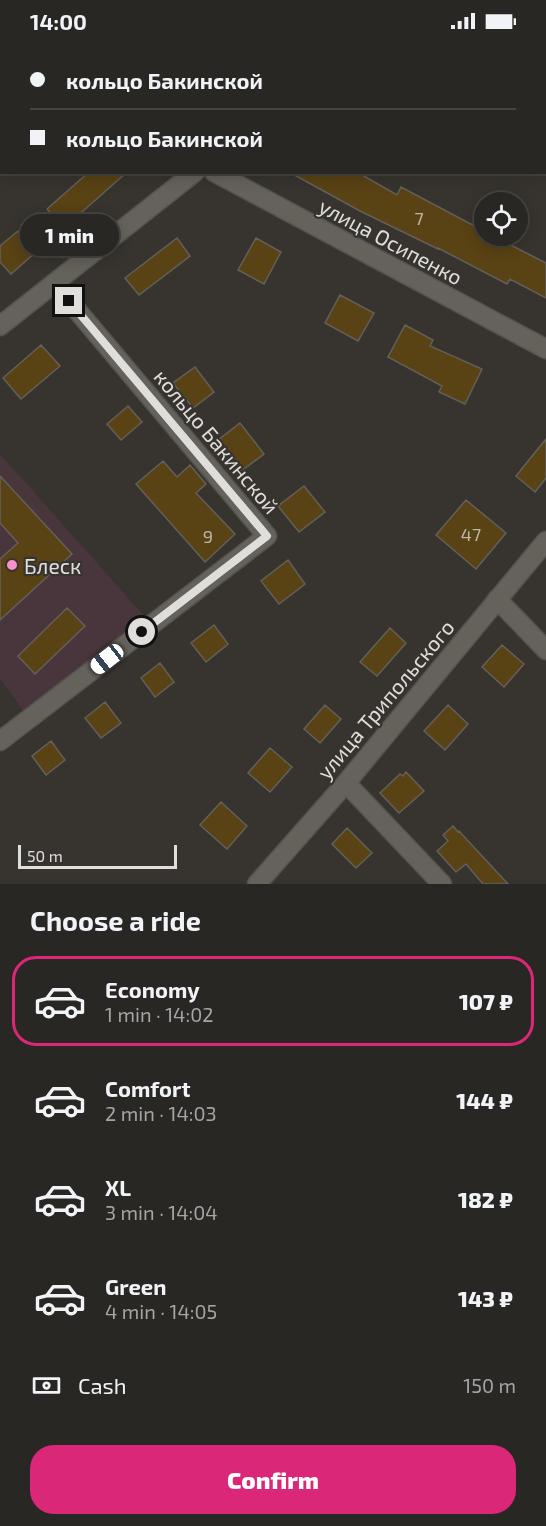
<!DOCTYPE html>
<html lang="en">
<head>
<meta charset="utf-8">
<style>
	body { margin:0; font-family:"Exo 2",sans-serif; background:#353330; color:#f1f3f6; height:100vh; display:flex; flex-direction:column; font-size:22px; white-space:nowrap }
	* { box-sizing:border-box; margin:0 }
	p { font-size:20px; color:#a5a5a6 }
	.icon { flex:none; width:33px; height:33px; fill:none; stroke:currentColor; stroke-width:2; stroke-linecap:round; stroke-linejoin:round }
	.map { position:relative; height:842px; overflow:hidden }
	.panel { display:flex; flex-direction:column; background:#292723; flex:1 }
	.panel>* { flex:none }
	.guide { position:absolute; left:0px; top:0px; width:546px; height:132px; box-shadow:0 3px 15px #0003,0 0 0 2px #454441; display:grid; align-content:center; height:132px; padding:0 30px; background:#292723 }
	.controls { position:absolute; left:474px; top:150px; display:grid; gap:12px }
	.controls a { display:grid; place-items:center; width:54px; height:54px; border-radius:50%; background:#292723; box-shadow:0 3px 15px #0003,0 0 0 2px #454441; font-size:30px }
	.scale { position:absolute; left:18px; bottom:15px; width:159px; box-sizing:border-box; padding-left:6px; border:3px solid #e0dedb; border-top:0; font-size:16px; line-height:21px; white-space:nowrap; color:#e0dedb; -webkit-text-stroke:4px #37342f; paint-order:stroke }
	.end { position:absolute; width:27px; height:27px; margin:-14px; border:8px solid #e0dedb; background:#111; box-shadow:0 0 0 3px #111 }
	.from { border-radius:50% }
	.bubble { position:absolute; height:42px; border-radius:21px; background:#292723; box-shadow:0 3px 15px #0003,0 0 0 2px #454441; font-size:20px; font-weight:800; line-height:42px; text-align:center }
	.car { position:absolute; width:18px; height:36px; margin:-18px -9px; border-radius:8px; box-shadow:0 0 4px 2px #0007; background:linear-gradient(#fff 24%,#345 0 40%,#fff 0 76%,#345 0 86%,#fff 0) }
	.guide b { display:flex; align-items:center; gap:21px; height:57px; font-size:22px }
	.guide b+b { border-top:2px solid #454441 }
	.guide i { width:15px; height:15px; background:#f1f3f6 }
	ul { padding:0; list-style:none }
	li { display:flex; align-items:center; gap:18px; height:90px; margin:0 12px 9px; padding:0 18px; border:3px solid transparent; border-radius:24px }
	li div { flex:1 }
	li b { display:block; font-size:22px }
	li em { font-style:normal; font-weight:800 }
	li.on { border-color:#db2777 }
	li>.icon { width:54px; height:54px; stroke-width:1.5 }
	h2 { padding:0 30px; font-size:27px; line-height:72px }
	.pay { display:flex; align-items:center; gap:15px; height:66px; padding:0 30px; font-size:22px }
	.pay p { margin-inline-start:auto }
	.cta { display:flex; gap:12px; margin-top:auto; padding:12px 30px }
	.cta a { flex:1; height:69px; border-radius:24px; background:#db2777; color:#fff; font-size:24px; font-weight:800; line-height:69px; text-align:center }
	.status { display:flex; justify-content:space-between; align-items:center; height:42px; padding:0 30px; background:#292723; direction:ltr }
	.status svg { height:16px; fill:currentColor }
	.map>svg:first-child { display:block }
	.industrial { fill:#49363c }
	.building { fill:#594214; stroke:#63605a; stroke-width:1.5 }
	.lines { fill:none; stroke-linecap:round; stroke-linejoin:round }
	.minor-casing { stroke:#54524e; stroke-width:21 }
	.minor { stroke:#65625c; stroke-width:18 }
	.route { stroke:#e0dedb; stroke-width:8 }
	.poi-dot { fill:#f890cc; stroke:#37342f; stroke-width:2 }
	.labels { text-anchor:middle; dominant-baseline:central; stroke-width:4.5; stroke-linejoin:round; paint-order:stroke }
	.number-label { font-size:18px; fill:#beb7a9 }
	.street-label { font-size:21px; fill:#e0dedb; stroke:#37342f }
	.poi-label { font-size:21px; fill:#e0dedb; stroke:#37342f; text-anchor:start }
</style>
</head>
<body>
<div class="status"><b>14:00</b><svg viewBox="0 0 49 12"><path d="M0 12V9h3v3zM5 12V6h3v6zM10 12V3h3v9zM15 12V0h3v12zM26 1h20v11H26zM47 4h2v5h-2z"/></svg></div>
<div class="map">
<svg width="546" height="842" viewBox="0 0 546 842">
	<rect width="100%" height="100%" fill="#37342f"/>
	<!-- industrial -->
	<path class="industrial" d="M0,412L145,575L24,669L0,637Z"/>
	<!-- building -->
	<path class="building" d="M89,130H127L64,186L47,167Z
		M289,130H357L397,153L401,145L484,189V194H493L546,221V256L510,237L507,242L438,206V207L360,169Z
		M18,189L36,210L11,232L0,220V204Z
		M177,196L190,214L139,253L125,236Z
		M256,196L281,210L264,242L238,228Z
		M340,253L374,271L358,299L325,281Z
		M405,283L433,298L430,304L482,327L465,362L439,350L442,344L388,315Z
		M41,303L60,324L21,357L3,336Z
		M195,325L214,350L193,366L173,341Z
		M128,364L142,380L121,398L107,382Z
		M240,381L264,412L240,430L217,399Z
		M546,397V436L535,450L516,434Z
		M163,419L177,435L190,423L206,442L196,451L235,492L205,520L136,442Z
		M0,434L72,512L0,578V517L18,501L0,481Z
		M304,444L325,470L299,490L278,464Z
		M466,458L506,491L476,527L436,493Z
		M288,518L305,542L279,562L261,539Z
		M67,566L85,584L35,632L18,614Z
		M214,583L228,602L206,620L191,601Z
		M390,586L406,601L377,634L360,620Z
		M502,603L524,622L504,645L482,625Z
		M160,621L174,640L155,655L141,636Z
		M105,660L121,681L101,696L85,676Z
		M325,663L341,677L320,701L304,687Z
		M448,663L468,682L445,708L424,689Z
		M51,699L65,718L46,733L32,714Z
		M270,706L292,725L270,750L248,731Z
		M406,730L424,749L399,771L380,751L400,732L403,734Z
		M221,760L247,784L227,807L200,783Z
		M453,784L458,790L459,789L508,842H483L466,822L456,830L437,809L448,799L443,793Z
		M347,786L372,811L356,826L332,802Z"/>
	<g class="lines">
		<defs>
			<path id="minor" d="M77,0L79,2
				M214,130L546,307
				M0,284L195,130
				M497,557L546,608
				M0,699L267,494L54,241
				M346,741L442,842
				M257,842L346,741L546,499"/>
		</defs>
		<!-- minor casing -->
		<use href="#minor" class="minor-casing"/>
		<!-- minor -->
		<use href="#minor" class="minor"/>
	</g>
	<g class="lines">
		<!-- route -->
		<path class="route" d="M69,259L267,494L142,590"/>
	</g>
	<!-- markers -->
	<circle class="poi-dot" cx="12" cy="523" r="6"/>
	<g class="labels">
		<!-- number labels -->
		<g class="number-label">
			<text x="419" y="176">7</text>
			<text x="471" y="492">47</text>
			<text x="208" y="494">9</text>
		</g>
		<!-- street labels -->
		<g class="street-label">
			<text transform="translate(391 199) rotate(28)">улица Осипенко</text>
			<text transform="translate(217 399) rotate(50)">кольцо Бакинской</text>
			<text transform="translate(385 657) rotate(-50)">улица Трипольского</text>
		</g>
		<!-- poi labels -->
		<g class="poi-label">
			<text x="24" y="523">Блеск</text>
		</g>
	</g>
</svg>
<div class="controls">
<a><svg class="icon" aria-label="locate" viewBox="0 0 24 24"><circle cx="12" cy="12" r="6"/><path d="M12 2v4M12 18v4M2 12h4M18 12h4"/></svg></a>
</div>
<div class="scale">50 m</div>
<i class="end from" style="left:142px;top:590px"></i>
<i class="end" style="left:69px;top:259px"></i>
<div class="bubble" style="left:20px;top:172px;width:99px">1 min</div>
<i class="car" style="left:107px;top:617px;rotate:232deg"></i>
<div class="guide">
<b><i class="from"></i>кольцо Бакинской</b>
<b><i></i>кольцо Бакинской</b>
</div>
</div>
<section class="panel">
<h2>Choose a ride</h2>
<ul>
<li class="on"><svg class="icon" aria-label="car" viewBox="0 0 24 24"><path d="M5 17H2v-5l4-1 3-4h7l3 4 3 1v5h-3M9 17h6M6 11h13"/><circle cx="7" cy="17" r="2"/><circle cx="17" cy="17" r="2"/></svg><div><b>Economy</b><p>1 min · 14:02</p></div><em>107 ₽</em></li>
<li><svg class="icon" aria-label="car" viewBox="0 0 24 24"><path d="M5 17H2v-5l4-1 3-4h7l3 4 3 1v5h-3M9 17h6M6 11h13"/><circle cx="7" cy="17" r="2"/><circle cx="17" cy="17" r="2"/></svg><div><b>Comfort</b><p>2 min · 14:03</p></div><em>144 ₽</em></li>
<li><svg class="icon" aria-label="car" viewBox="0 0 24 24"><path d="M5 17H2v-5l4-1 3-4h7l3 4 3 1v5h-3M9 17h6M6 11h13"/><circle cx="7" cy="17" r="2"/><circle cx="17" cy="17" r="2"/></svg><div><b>XL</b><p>3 min · 14:04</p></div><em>182 ₽</em></li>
<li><svg class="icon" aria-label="car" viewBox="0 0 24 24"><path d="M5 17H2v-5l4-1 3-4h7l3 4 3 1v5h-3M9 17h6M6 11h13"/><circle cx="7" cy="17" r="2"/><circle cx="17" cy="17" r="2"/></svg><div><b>Green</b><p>4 min · 14:05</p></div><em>143 ₽</em></li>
</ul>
<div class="pay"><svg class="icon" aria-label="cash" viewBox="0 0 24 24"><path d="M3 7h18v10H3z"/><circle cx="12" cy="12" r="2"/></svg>Cash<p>150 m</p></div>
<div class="cta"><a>Confirm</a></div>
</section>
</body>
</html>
